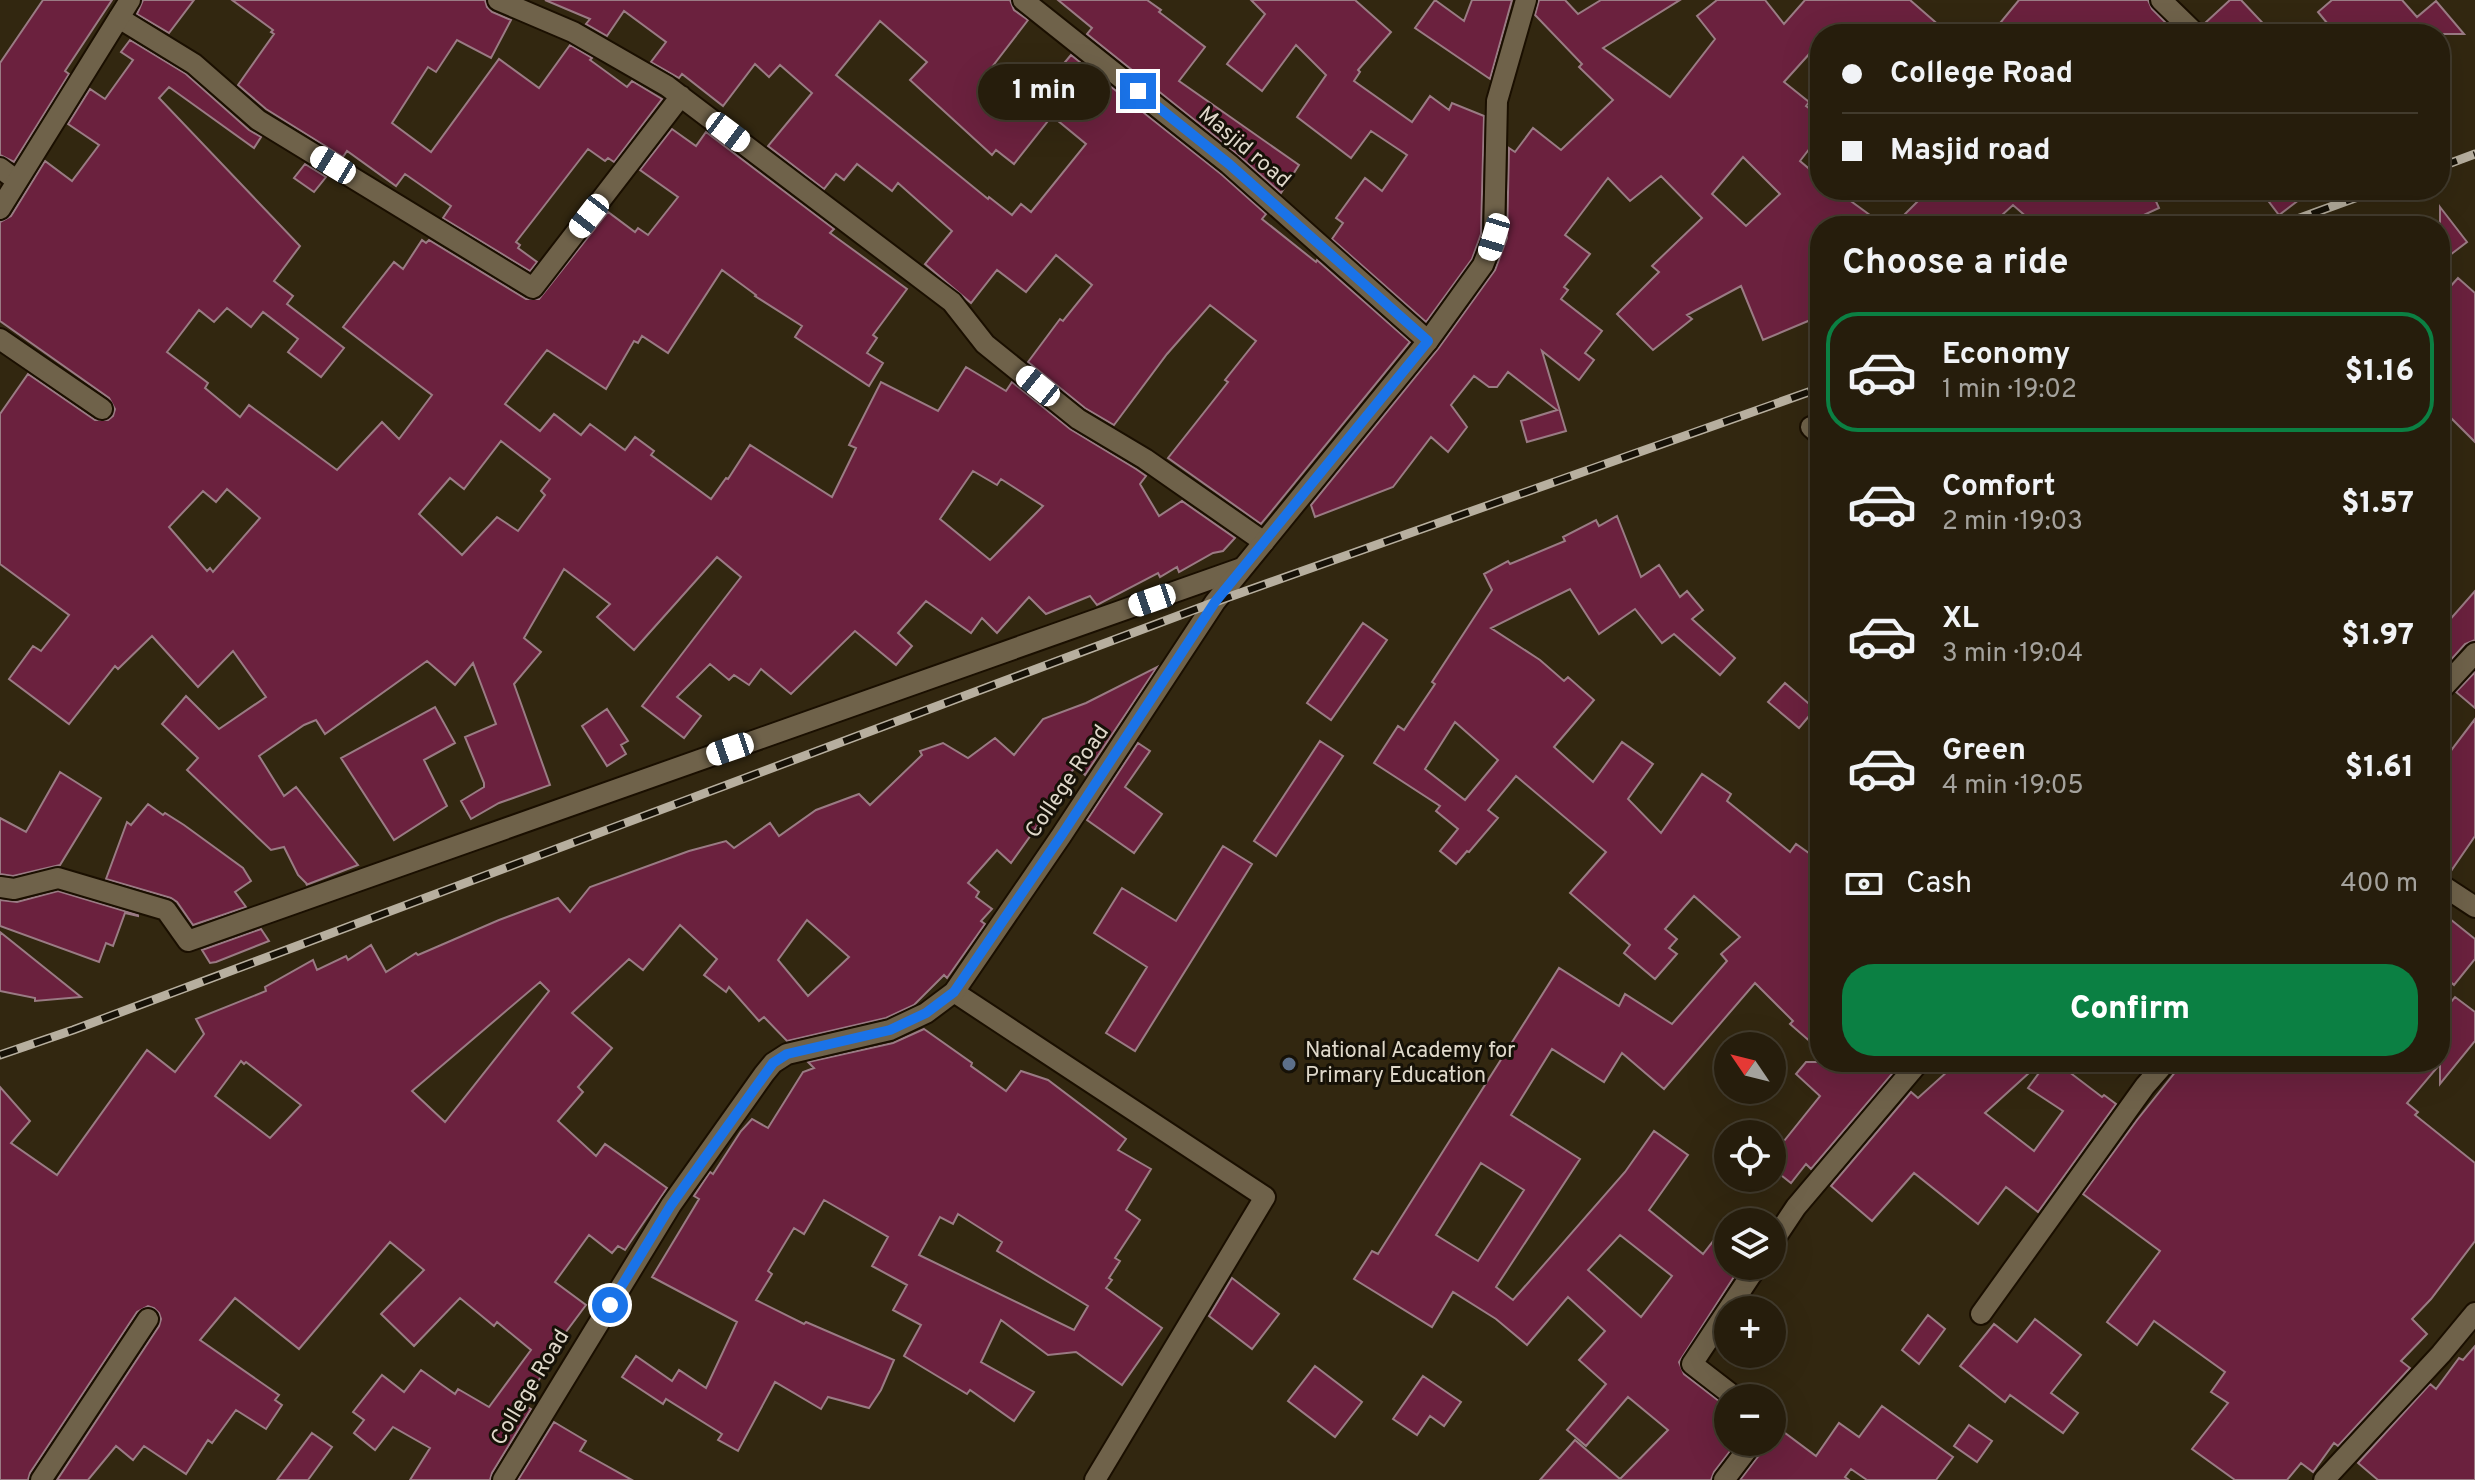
<!DOCTYPE html>
<html lang="en">
<head>
<meta charset="utf-8">
<style>
	body { margin:0; font-family:Overpass,sans-serif; background:#322a1a; color:#f1f3f6; height:100vh; display:flex; flex-direction:column; font-size:30px; white-space:nowrap }
	* { box-sizing:border-box; margin:0 }
	p { font-size:26px; color:#a4a29d }
	.icon { flex:none; width:44px; height:44px; fill:none; stroke:currentColor; stroke-width:2; stroke-linecap:round; stroke-linejoin:round }
	.map { position:relative; flex:1; overflow:hidden }
	.drawer { position:absolute; left:1810px; top:216px; width:640px; height:856px; display:flex; flex-direction:column; background:#261d0c; border-radius:32px; box-shadow:0 8px 32px #0002,0 0 0 2px #423b2d }
	.drawer>* { flex:none }
	.banner { position:absolute; left:1810px; top:24px; width:640px; height:176px; border-radius:32px; box-shadow:0 8px 32px #0002,0 0 0 2px #423b2d; display:grid; align-content:center; height:176px; padding:0 32px; background:#261d0c }
	.needle { width:52px; rotate:305deg }
	.controls { position:absolute; left:1714px; top:1032px; display:grid; gap:16px }
	.controls a { display:grid; place-items:center; width:72px; height:72px; border-radius:50%; background:#261d0c; box-shadow:0 8px 32px #0002,0 0 0 2px #423b2d; font-size:40px }
	.end { position:absolute; width:36px; height:36px; margin:-18px; border:10px solid #1a73e8; background:#fff; box-shadow:0 0 0 4px #fff }
	.from { border-radius:50% }
	.bubble { position:absolute; height:56px; border-radius:28px; background:#261d0c; box-shadow:0 8px 32px #0002,0 0 0 2px #423b2d; font-size:26px; font-weight:800; line-height:56px; text-align:center }
	.car { position:absolute; width:24px; height:48px; margin:-24px -12px; border-radius:10px; box-shadow:0 0 6px 2px #0007; background:linear-gradient(#fff 24%,#345 0 40%,#fff 0 76%,#345 0 86%,#fff 0) }
	.banner b { display:flex; align-items:center; gap:28px; height:76px; font-size:30px }
	.banner b+b { border-top:2px solid #423b2d }
	.banner i { width:20px; height:20px; background:#f1f3f6 }
	ul { padding:0; list-style:none }
	li { display:flex; align-items:center; gap:24px; height:120px; margin:0 16px 12px; padding:0 16px; border:4px solid transparent; border-radius:32px }
	li div { flex:1 }
	li b { display:block; font-size:30px }
	li em { font-style:normal; font-weight:800 }
	li.active { border-color:#0b8043 }
	li>.icon { width:72px; height:72px; stroke-width:1.5 }
	h2 { padding:0 32px; font-size:36px; line-height:96px }
	.pay { display:flex; align-items:center; gap:20px; height:88px; padding:0 32px; font-size:30px }
	.pay p { margin-inline-start:auto }
	.primary-button { display:flex; gap:16px; margin-top:auto; padding:16px 32px }
	.primary-button a { flex:1; height:92px; border-radius:32px; background:#0b8043; color:#fff; font-size:32px; font-weight:800; line-height:92px; text-align:center }
	.map>svg:first-child { display:block }
	.building { fill:#6b213e; stroke:#9a7b84; stroke-width:2; fill-rule:evenodd }
	.lines { fill:none; stroke-linecap:round; stroke-linejoin:round }
	.minor-casing { stroke:#1a0f00; stroke-width:24 }
	.tertiary-casing { stroke:#1a0f00; stroke-width:24 }
	.minor { stroke:#6f624a; stroke-width:20 }
	.tertiary { stroke:#6f624a; stroke-width:20 }
	.rail-casing { stroke:#b7af9f; stroke-width:9 }
	.rail { stroke:#161107; stroke-width:6; stroke-dasharray:18; stroke-linecap:butt }
	.route { stroke:#1a73e8; stroke-width:10 }
	.service-dot { fill:#5c6f8a; stroke:#161107; stroke-width:3 }
	.labels { text-anchor:middle; dominant-baseline:central; stroke-width:6; stroke-linejoin:round; paint-order:stroke }
	.street-label { font-size:22px; fill:#dfd8ca; stroke:#161107 }
	.poi-label { font-size:22px; fill:#dfd8ca; stroke:#161107; text-anchor:start }
</style>
</head>
<body>
<div class="map">
<svg width="2475" height="1480" viewBox="0 0 2475 1480">
	<rect width="100%" height="100%" fill="#322710"/>
	<!-- building -->
	<path class="building" d="M43,0H112L65,71L69,74L14,162L0,155V63Z
		M143,0H194L169,33L137,14Z
		M232,0H485L487,7L492,12L511,20L491,58L457,40L436,72L428,67L392,123L431,152L499,59L539,88L570,45L592,58L590,60L627,87L632,81L662,99L614,162L608,158L605,161L588,149L544,206L516,242L520,245L518,248L537,262L530,271L443,218L451,206L405,174L396,186L347,151L343,157L266,109L238,85L274,34L271,32L273,30Z
		M545,0H1010L1014,10L1028,20L982,80L1025,110L1071,55L1221,174L1266,214L1262,219L1316,262L1317,260L1410,342L1261,524L1168,458L1228,382L1225,380L1256,341L1210,305L1167,354L1114,425L1085,408L1028,362L1060,319L1063,321L1092,285L1056,255L1026,292L997,270L971,303L925,264L952,231L898,183L892,191L857,164L844,180L836,174L824,189L768,146L812,93L780,65L769,77L755,64L723,106L682,74L679,78L651,62L666,42L624,11L607,36L586,24L590,19ZM880,21L927,62L910,80L992,155L996,150L1014,164L1052,116L1086,144L1031,212L1021,204L1012,215L989,197L988,199L836,75Z
		M1058,0H1147L1161,10L1159,12L1205,47L1179,81L1299,165L1281,193L1237,154L1087,34L1092,28Z
		M1251,0H1355L1391,32L1358,70L1360,72L1354,81L1412,122L1430,96L1449,110L1452,103L1484,116L1481,234L1472,259L1426,322L1332,239L1343,223L1336,218L1365,178L1382,191L1407,155L1371,131L1351,158L1297,117L1326,75L1296,45L1262,91L1227,64L1265,14Z
		M1435,0L1464,21L1472,0H1512L1490,79L1415,28Z
		M1539,0H1565L1578,14L1601,0H1680L1603,48L1670,97L1715,39L1697,16L1717,0H1765L1784,24L1805,0H1910L1949,34H1820V42L1784,82L1809,102L1806,106L1820,116V135L1800,161L1820,178V190H1854L1848,199L1885,226H1820V316L1763,340L1741,286L1687,315L1692,319L1653,350L1617,314L1659,272L1652,266L1702,218L1661,176L1630,201L1608,178L1565,235L1590,254L1564,287L1568,290L1561,299L1602,331L1585,353L1594,360L1579,380L1542,351L1566,431L1527,442L1521,421L1557,410L1508,372L1497,387H1489L1474,376L1451,405L1467,427L1448,452L1431,437L1393,487L1315,517L1311,505L1438,349L1495,270L1507,238L1509,148L1515,152L1533,128L1561,150L1613,100L1579,67L1582,64L1535,15ZM1743,157L1780,194L1746,226L1712,194Z
		M2019,0H2148L2152,9L2177,34H1991Z
		M2230,0H2241L2273,34H2209L2204,24Z
		M2332,0H2402L2417,17L2436,1L2464,34H2336L2318,12Z
		M130,40L186,74L249,130L261,137L254,148L169,87L159,98L300,246L274,281L293,296L287,304L344,348L321,377L288,352L298,339L263,312L251,327L227,308L214,322L199,310L167,352L208,383L205,388L240,417L249,405L337,470L382,422L399,439L432,395L343,327L394,262L403,269L422,240L426,243L429,240L526,299H539L608,212L635,232L638,228L648,235L678,197L640,170L672,129L696,146L706,132L834,229L830,233L907,289L873,335L877,338L867,353L883,363L869,386L795,337L802,326L755,296L756,295L722,270L668,353L642,336L638,343L634,341L606,389L547,350L505,404L540,431L554,414L581,435L590,424L625,450L635,437L654,451L651,455L711,499L726,478L728,479L750,445L832,497L856,448L849,445L881,382L938,411L966,367L1006,391L1012,382L1070,429L1136,469L1146,476L1140,484L1159,516L1182,501L1235,538L1223,551L1213,553L1179,572L1177,567L1160,577L1158,573L1097,605L1090,596L1046,614L1029,597L997,633L982,618L971,633L926,601L898,633L912,646L896,665L855,631L791,694L761,669L749,685L734,675L729,680L710,664L677,697L701,716L684,738L642,706L741,577L717,557L634,650L597,617L610,604L564,569L524,638L541,652L514,684L550,785L499,803L471,819L461,801L484,787V783L465,737L496,724L473,663L455,685L427,661L325,734L316,720L304,725L259,756L284,796L296,787L358,865L306,885L307,884L298,875L284,847L271,850L187,770L198,758L162,724L186,696L219,729L266,697L233,651L198,687L152,636L118,669L115,666L69,724L9,679L33,646L41,651L69,615L0,564V414L28,374L95,420H108L113,416L115,409L109,398L0,321V222L11,216L45,161L72,181L99,145L68,124L90,89L105,99L133,60L121,52ZM501,441L550,479L541,491L545,495L518,531L497,517L462,555L419,514L450,478L464,489ZM973,471L997,485L1001,479L1043,506L990,560L940,519ZM227,489L260,518L213,572L210,568L207,571L169,527L203,491L216,502Z
		M305,164L326,177L314,192L294,178Z
		M1929,190H2151L2159,208L2120,226H2037L2013,205L1990,226H1893Z
		M2260,190H2312L2279,215Z
		M2440,207L2467,242L2450,255L2440,242Z
		M2458,278L2475,293V442L2440,407V298Z
		M1617,516L1641,577L1659,565L1680,597L1687,591L1703,610L1692,619L1735,658L1720,675L1674,634L1662,643L1635,609L1599,634L1570,589L1491,628L1540,660L1564,681L1568,677L1594,700L1554,747L1593,782L1622,742L1653,764L1628,799L1661,833L1702,774L1731,794L1727,801L1790,852L1796,844L1820,861V1050L1790,1024L1793,1021L1755,983L1664,1089L1622,1053L1604,1082L1552,1049L1511,1115L1580,1159L1496,1287L1513,1300L1625,1172L1654,1131L1688,1155L1649,1210L1703,1254L1728,1222V1266H1741L1679,1362L1684,1374L1728,1408V1442H1737L1714,1472L1711,1480H1540L1575,1440L1620,1479L1668,1430L1628,1397L1586,1446L1567,1430L1606,1384L1579,1360L1605,1331L1568,1297L1527,1345L1496,1319L1453,1292L1432,1327L1354,1279L1372,1251L1378,1254L1559,968L1619,1006L1625,994L1672,1024L1727,961L1721,954L1740,937L1694,896L1665,929L1677,939L1669,948L1677,954L1655,979L1624,953L1630,945L1570,893L1606,852L1516,776L1488,810L1498,818L1469,852L1467,851L1456,864L1440,851L1458,829L1436,811L1440,806L1374,763L1398,726L1404,730L1435,684L1432,682L1492,590L1484,574L1508,561L1510,564L1565,541L1563,537L1596,520L1599,526ZM1455,722L1498,760L1465,800L1425,769ZM1481,1163L1524,1190L1478,1261L1436,1235ZM1620,1235L1672,1276L1641,1317L1588,1270Z
		M2475,591V640L2465,644L2440,672V631Z
		M1363,623L1387,640L1331,720L1307,703Z
		M1157,667L1085,775L1076,766L1046,803L1051,807L1011,863L997,850L968,883L979,892L976,897L992,909L981,921L985,924L947,978L944,975L914,1005L886,1018L787,1041L764,1017L759,1021L729,987L726,992L704,975L717,959L680,925L643,970L629,959L572,1013L612,1048L578,1087L583,1092L558,1121L596,1156L605,1144L667,1188L625,1250L618,1246L612,1253L589,1235L555,1282L586,1305L554,1348L559,1351L522,1404L531,1409L492,1473L490,1480H410L430,1448L393,1427L375,1450L354,1433L364,1420L353,1412L382,1375L404,1392L421,1370L455,1394L458,1389L489,1407L531,1350L497,1322L494,1326L460,1298L414,1346L381,1314L424,1270L390,1242L299,1349L235,1298L200,1340L279,1395L275,1400L282,1405L266,1429L236,1410L212,1443L208,1440L186,1474L144,1446L133,1460L116,1446L88,1480H57L159,1326L161,1319L159,1313L154,1308L148,1306L137,1312L30,1473L28,1480H0V1087L30,1121L11,1143L57,1175L147,1050L175,1072L204,1034L196,1019L266,991L265,987L313,960L317,970L346,956L348,960L371,945L386,972L416,953L418,955L499,920L558,898L570,912L590,887L689,851L726,841L734,848L770,823L779,836L816,810L859,794L870,805L922,755L920,751L943,743L968,758L995,738L1014,755L1043,719L1086,703ZM807,920L849,957L808,996L778,960ZM540,982L549,991L445,1122L412,1091ZM241,1061L244,1064L246,1062L301,1105L270,1138L215,1096Z
		M2475,672V708L2456,692Z
		M1785,683L1815,709L1799,728L1768,702Z
		M435,707L455,743L424,760L447,806L394,840L341,758Z
		M607,709L628,741L621,745L626,754L607,766L582,726Z
		M2475,719V836L2449,874L2440,871V765Z
		M1320,741L1343,756L1276,856L1254,841Z
		M1138,743L1150,751L1125,787L1162,814L1134,853L1087,820Z
		M60,772L101,798L60,865L13,876L0,874V818L26,832Z
		M148,804L163,815L165,813L184,825L243,868L251,881L235,892L246,907L193,925L177,902L171,898L106,879L127,822L131,825Z
		M1223,846L1252,864L1135,1051L1106,1033L1147,967L1094,933L1122,888L1176,921Z
		M58,891L138,915V916L125,913L113,946L106,943L99,962L0,926V900L17,902Z
		M2440,911L2475,939V959L2454,985L2440,973Z
		M261,929L269,941L216,962L210,963L202,950Z
		M0,932L81,997L35,1001V998L0,991Z
		M2455,997L2475,1012V1041L2440,1084V1064L2407,1103L2418,1112L2415,1115L2475,1163V1241L2431,1299L2412,1319L2427,1334L2401,1361L2410,1368L2338,1446L2334,1443L2313,1472L2301,1463L2287,1480H2235L2192,1449L2228,1403L2211,1392L2225,1372L2154,1321L2137,1345L2107,1322L2160,1251L2083,1194L2137,1120L2176,1071L2179,1062H2440V1015Z
		M924,1029L972,1063L971,1066L1006,1091L1021,1071L1048,1080L1126,1139L1118,1150L1151,1169L1126,1210L1140,1220L1115,1258L1120,1261L1109,1278L1112,1280L1106,1288L1162,1328L1122,1385L1076,1352L1048,1355L1001,1320L981,1362L1034,1392L1014,1421L970,1390L967,1394L904,1356L921,1325L893,1310L907,1285L872,1266L888,1237L824,1200L804,1234L794,1228L768,1271L772,1274L756,1300L804,1324L806,1322L894,1360L881,1390L869,1408L828,1397L821,1409L775,1382L738,1451L718,1440L722,1434L666,1399L663,1404L622,1377L636,1356L672,1381L679,1370L706,1388L737,1322L652,1277L699,1199L694,1196L710,1172L713,1174L741,1131L752,1119L768,1128L803,1072L814,1068L808,1062L893,1043ZM958,1214L1002,1242L997,1251L1088,1306L1074,1330L919,1255L940,1217L953,1224Z
		M1806,1062H1879L1892,1074L1811,1169L1806,1164L1791,1183L1772,1168V1156L1820,1096L1796,1074Z
		M1958,1062H2041L1985,1113L2034,1151L2063,1111L2028,1088L2047,1062H2056L2102,1097L2104,1095L2116,1104L2038,1212L2006,1187L1978,1224L1914,1173L1872,1221L1831,1186L1911,1092L1918,1098Z
		M1232,1278L1279,1314L1252,1349L1209,1316Z
		M1928,1315L1945,1329L1919,1364L1902,1350Z
		M2035,1319L2081,1355L2051,1393L2078,1413L2063,1433L2010,1395L2005,1402L1960,1366L1994,1324L2017,1342Z
		M2475,1346V1480H2378L2358,1463L2430,1384L2436,1389L2459,1358L2463,1360Z
		M1315,1366L1362,1402L1335,1437L1288,1401Z
		M1423,1376L1461,1402L1444,1426L1430,1416L1417,1435L1393,1419Z
		M1882,1406L1953,1457L1936,1480H1867L1851,1469L1845,1477L1849,1480H1740L1763,1450L1766,1442H1772L1773,1424L1816,1456L1839,1423L1859,1437Z
		M554,1422L586,1441L580,1451L632,1480H518Z
		M1969,1425L1992,1441L1977,1462L1954,1446Z
		M312,1433L332,1447L308,1480H277Z"/>
	<g class="lines">
		<defs>
			<path id="minor" d="M498,0L573,32L667,86L952,302L985,344L1078,419L1145,459L1264,542
				M1023,0L1229,164L1428,341
				M2161,0L2196,34
				M119,18L194,64L258,120L533,288L681,96
				M0,168L16,180
				M0,339L102,409
				M1811,427L1820,435
				M2440,691L2475,653
				M2440,884L2475,907
				M0,887L14,889L58,878L166,910L188,941L1242,568
				M954,992L1265,1197L1095,1480
				M1772,1243L1796,1207L1919,1062
				M1981,1314L2145,1086L2166,1062
				M1736,1398L1692,1364L1757,1266
				M41,1480L148,1319
				M1724,1480L1753,1442"/>
			<path id="tertiary" d="M0,209L130,0
				M503,1480L671,1205L764,1074L773,1063L787,1054L890,1030L926,1013L954,992L1061,836L1215,602L1428,341L1483,265L1494,237L1497,101L1526,0
				M2324,1480L2441,1354L2475,1313"/>
		</defs>
		<!-- minor casing -->
		<use href="#minor" class="minor-casing"/>
		<!-- tertiary casing -->
		<use href="#tertiary" class="tertiary-casing"/>
		<!-- minor -->
		<use href="#minor" class="minor"/>
		<!-- tertiary -->
		<use href="#tertiary" class="tertiary"/>
		<defs>
			<path id="rail" d="M2440,167L2475,154
				M2278,226L2377,190
				M0,1055L73,1030L1215,602L1820,388"/>
		</defs>
		<!-- rail casing -->
		<use href="#rail" class="rail-casing"/>
		<!-- rail -->
		<use href="#rail" class="rail"/>
	</g>
	<g class="lines">
		<!-- route -->
		<path class="route" d="M610,1305L671,1205L773,1063L787,1054L890,1030L926,1013L954,992L1061,836L1215,602L1428,341L1229,164L1138,91"/>
	</g>
	<!-- markers -->
	<circle class="service-dot" cx="1289" cy="1064" r="8"/>
	<g class="labels">
		<!-- street labels -->
		<g class="street-label">
			<text transform="translate(1244 148) rotate(40)">Masjid road</text>
			<text transform="translate(1068 782) rotate(-56)">College Road</text>
			<text transform="translate(531 1388) rotate(-59)">College Road</text>
		</g>
		<!-- poi labels -->
		<g class="poi-label">
			<text x="1305" y="1051">National Academy for<tspan x="1305" dy="25">Primary Education</tspan></text>
		</g>
	</g>
</svg>
<div class="controls">
<a><svg class="needle" viewBox="-14 -14 28 28"><path d="M0-13l5 13h-10z" fill="#e53935"/><path d="M0 13l5-13h-10z" fill="#a4a29d"/></svg></a>
<a><svg class="icon" aria-label="locate" viewBox="0 0 24 24"><circle cx="12" cy="12" r="6"/><path d="M12 2v4M12 18v4M2 12h4M18 12h4"/></svg></a>
<a><svg class="icon" aria-label="layers" viewBox="0 0 24 24"><path d="M12 4l9 5-9 5-9-5zM3 14l9 5 9-5"/></svg></a>
<a>+</a>
<a>−</a>
</div>
<i class="end from" style="left:610px;top:1305px"></i>
<i class="end" style="left:1138px;top:91px"></i>
<div class="bubble" style="left:978px;top:64px;width:132px">1 min</div>
<i class="car" style="left:728px;top:132px;rotate:127deg"></i>
<i class="car" style="left:333px;top:165px;rotate:301deg"></i>
<i class="car" style="left:589px;top:216px;rotate:218deg"></i>
<i class="car" style="left:1494px;top:237px;rotate:197deg"></i>
<i class="car" style="left:1038px;top:386px;rotate:309deg"></i>
<i class="car" style="left:1152px;top:600px;rotate:251deg"></i>
<i class="car" style="left:730px;top:749px;rotate:251deg"></i>
<div class="banner">
<b><i class="from"></i>College Road</b>
<b><i></i>Masjid road</b>
</div>
<section class="drawer">
<h2>Choose a ride</h2>
<ul>
<li class="active"><svg class="icon" aria-label="car" viewBox="0 0 24 24"><path d="M5 17H2v-5l4-1 3-4h7l3 4 3 1v5h-3M9 17h6M6 11h13"/><circle cx="7" cy="17" r="2"/><circle cx="17" cy="17" r="2"/></svg><div><b>Economy</b><p>1 min · 19:02</p></div><em>$1.16</em></li>
<li><svg class="icon" aria-label="car" viewBox="0 0 24 24"><path d="M5 17H2v-5l4-1 3-4h7l3 4 3 1v5h-3M9 17h6M6 11h13"/><circle cx="7" cy="17" r="2"/><circle cx="17" cy="17" r="2"/></svg><div><b>Comfort</b><p>2 min · 19:03</p></div><em>$1.57</em></li>
<li><svg class="icon" aria-label="car" viewBox="0 0 24 24"><path d="M5 17H2v-5l4-1 3-4h7l3 4 3 1v5h-3M9 17h6M6 11h13"/><circle cx="7" cy="17" r="2"/><circle cx="17" cy="17" r="2"/></svg><div><b>XL</b><p>3 min · 19:04</p></div><em>$1.97</em></li>
<li><svg class="icon" aria-label="car" viewBox="0 0 24 24"><path d="M5 17H2v-5l4-1 3-4h7l3 4 3 1v5h-3M9 17h6M6 11h13"/><circle cx="7" cy="17" r="2"/><circle cx="17" cy="17" r="2"/></svg><div><b>Green</b><p>4 min · 19:05</p></div><em>$1.61</em></li>
</ul>
<div class="pay"><svg class="icon" aria-label="cash" viewBox="0 0 24 24"><path d="M3 7h18v10H3z"/><circle cx="12" cy="12" r="2"/></svg>Cash<p>400 m</p></div>
<div class="primary-button"><a>Confirm</a></div>
</section>
</div>
</body>
</html>
